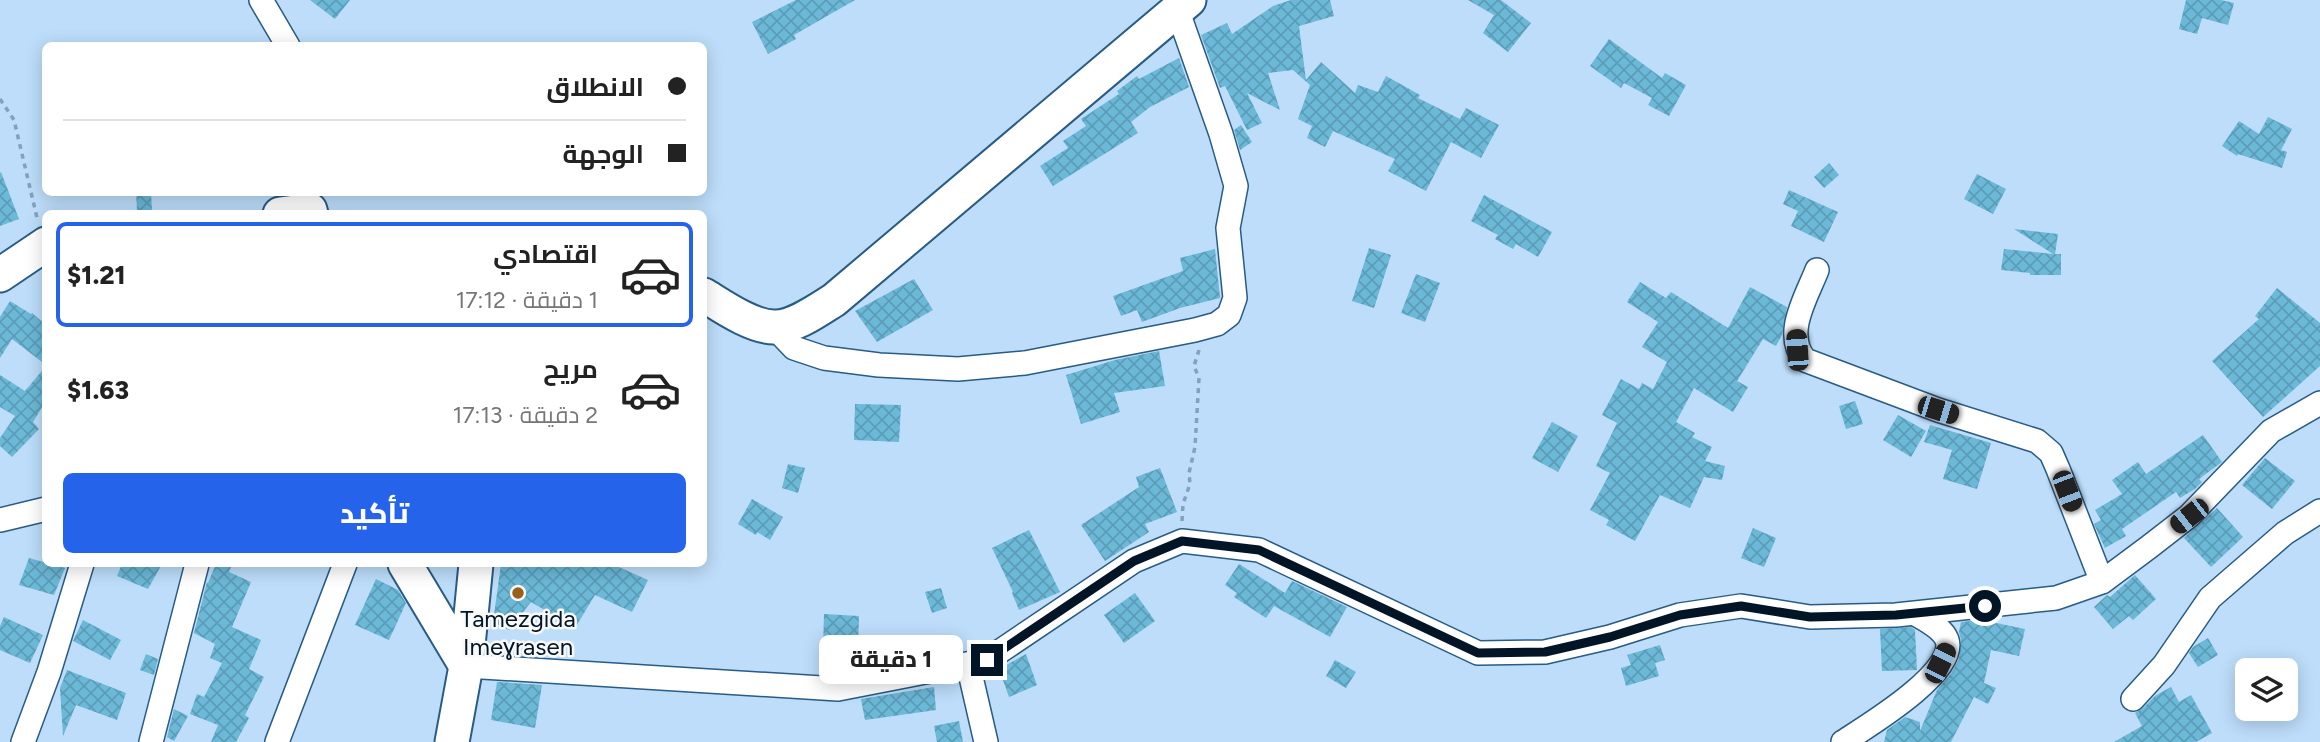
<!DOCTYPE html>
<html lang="ar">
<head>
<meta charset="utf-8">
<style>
	body { margin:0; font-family:Figtree,Cairo,sans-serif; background:#f2f2f2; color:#222; direction:rtl; height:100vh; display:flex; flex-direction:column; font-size:26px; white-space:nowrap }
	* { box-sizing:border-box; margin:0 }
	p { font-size:23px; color:#767676 }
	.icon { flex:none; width:38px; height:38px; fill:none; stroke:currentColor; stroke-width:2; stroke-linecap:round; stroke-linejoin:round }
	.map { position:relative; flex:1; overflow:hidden; direction:ltr }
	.sheet { position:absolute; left:42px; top:210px; width:665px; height:357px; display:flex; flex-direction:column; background:#fff; border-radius:10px; box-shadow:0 4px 18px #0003; direction:rtl }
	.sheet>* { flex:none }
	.top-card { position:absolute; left:42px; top:42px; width:665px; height:154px; border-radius:10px; box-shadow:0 4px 18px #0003; direction:rtl; display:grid; align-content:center; height:154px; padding:0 21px; background:#fff }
	.tools { position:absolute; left:2235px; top:658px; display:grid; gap:14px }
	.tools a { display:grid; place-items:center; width:63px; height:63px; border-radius:10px; background:#fff; box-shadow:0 4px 18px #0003; font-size:35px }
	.end { position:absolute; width:32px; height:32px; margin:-16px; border:9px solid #021526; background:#fff; box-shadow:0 0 0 4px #fff }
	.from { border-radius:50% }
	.bubble { position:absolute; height:49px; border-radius:10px; background:#fff; box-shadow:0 4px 18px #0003; font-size:23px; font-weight:800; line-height:49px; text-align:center; direction:rtl }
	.car { position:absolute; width:21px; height:42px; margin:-21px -10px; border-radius:9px; box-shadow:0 0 5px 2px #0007; background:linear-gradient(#222 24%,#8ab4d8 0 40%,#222 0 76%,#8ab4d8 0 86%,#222 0) }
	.top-card b { display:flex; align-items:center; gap:24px; height:66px; font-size:26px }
	.top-card b+b { border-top:2px solid #e0e0e0 }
	.top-card i { width:18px; height:18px; background:#222 }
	ul { padding:12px 0 0; list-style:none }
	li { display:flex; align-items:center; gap:21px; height:105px; margin:0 14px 10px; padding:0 7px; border:4px solid transparent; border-radius:10px }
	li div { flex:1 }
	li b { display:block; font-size:26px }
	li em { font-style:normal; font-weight:800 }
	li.on { border-color:#2563eb }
	li>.icon { width:63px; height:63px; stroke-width:1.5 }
	.action { display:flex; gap:14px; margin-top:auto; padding:14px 21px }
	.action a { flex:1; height:80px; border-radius:10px; background:#2563eb; color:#fff; font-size:28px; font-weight:800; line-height:80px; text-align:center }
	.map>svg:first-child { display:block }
	.building { fill:url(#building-cross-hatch) }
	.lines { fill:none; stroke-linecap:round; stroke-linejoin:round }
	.street-casing { stroke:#285b85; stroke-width:26 }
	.secondary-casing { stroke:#285b85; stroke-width:37 }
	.path { stroke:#85a1ba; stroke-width:3.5; stroke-dasharray:5 5; stroke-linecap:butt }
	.street { stroke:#fff; stroke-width:23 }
	.secondary { stroke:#fff; stroke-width:33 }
	.route { stroke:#021526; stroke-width:9 }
	.poi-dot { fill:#98601b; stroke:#f9f9f9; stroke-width:2.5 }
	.labels { text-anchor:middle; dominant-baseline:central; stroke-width:5; stroke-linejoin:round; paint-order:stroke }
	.poi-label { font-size:24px; fill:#021526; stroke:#f9f9f9 }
</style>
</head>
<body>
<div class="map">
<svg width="2320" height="742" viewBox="0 0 2320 742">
	<defs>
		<pattern id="building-cross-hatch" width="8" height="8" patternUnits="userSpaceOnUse" patternTransform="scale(1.75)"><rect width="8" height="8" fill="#6bb8d7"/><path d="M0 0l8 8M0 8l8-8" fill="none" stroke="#5b9db8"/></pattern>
	</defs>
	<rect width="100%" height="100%" fill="#bdddfa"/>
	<!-- building -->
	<path class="building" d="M310,0H350L335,19Z
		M796,0H855L794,35L796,39L768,54L752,22Z
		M1291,0H1330L1334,16L1299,26L1306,80L1321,62L1355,93L1358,85L1378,92L1386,76L1420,95L1418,98L1460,119L1466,108L1499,125L1481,158L1451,142L1426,191L1388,171L1395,159L1333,131L1325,147L1307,138L1312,126L1298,119L1310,85L1293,70L1268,73L1280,110L1247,93L1262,123L1247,130L1225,86L1220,88L1201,35L1227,23L1232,34L1273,6Z
		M1468,0H1501L1531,23L1508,52L1483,33L1494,15Z
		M2186,0H2221L2234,3L2228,25L2202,18L2197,34L2179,29Z
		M1609,39L1662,78L1665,73L1686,85L1669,116L1648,105L1652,98L1624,83L1621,88L1590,66Z
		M1179,58L1189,87L1150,107L1131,122L1138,133L1053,186L1040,166L1068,148L1063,141L1086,126L1081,119L1119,94L1117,91L1137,76L1139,79Z
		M2268,117L2292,129L2281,150L2287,152L2282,168L2238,154L2237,156L2222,146L2239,121L2259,134Z
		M1241,125L1252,142L1240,150L1234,130Z
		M1829,163L1839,175L1824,188L1814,177Z
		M1,172L19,219L0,226V173Z
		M1977,174L2006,189L1993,214L1964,199Z
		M1789,190L1838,212L1824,242L1791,226L1798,211L1783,204Z
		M136,192H151L152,210L137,211Z
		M1484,195L1552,232L1538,257L1516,244L1513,249L1495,239L1498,235L1471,221Z
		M2014,229L2058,234L2055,254H2061V275H2030V273L2001,270L2004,249L2053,254Z
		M1369,248L1391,255L1374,308L1352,301Z
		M1215,249L1220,298L1180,308L1142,322L1137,310L1121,316L1113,296L1183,271L1180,258Z
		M1416,274L1440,283L1425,322L1401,313Z
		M914,279L933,310L877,342L855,311Z
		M1640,282L1666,298L1671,292L1728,328L1750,287L1787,307L1782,335L1776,346L1763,339L1737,381L1748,387L1733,412L1694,388L1676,422L1695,433L1692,437L1712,447L1705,461L1725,466L1722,480L1704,477L1690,508L1660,495L1635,541L1606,525L1609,520L1590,510L1610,473L1596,466L1617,423L1602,415L1621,379L1639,389L1642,383L1653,389L1667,362L1642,347L1658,322L1627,302Z
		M2277,288L2320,323V366L2263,417L2212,361L2259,319L2255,316Z
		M10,301L31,314L32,313L46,325V365L12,339L0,358V317Z
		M1159,351L1165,386L1114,393L1120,412L1081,424L1066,375L1115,360Z
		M46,366V401L33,422L39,429L12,457L0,446V438L15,416L0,407V375L25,391Z
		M1855,401L1863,424L1846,429L1839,406Z
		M855,404L901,405L899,442L854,440Z
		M1898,415L1926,431L1911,457L1883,440Z
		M1552,422L1578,436L1558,472L1532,458Z
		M1930,425L1991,443L1977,489L1943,479L1952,450L1924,442Z
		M2203,435L2222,462L2199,479L2202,482L2195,489L2180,498L2176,492L2122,529L2126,536L2105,548L2094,524L2101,520L2095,510L2122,494L2112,480L2138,462L2146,474Z
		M2265,458L2295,481L2272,509L2242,485Z
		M788,464L805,468L798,493L782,488Z
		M1160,468L1177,512L1145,524L1149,532L1105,561L1081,525L1139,487L1136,477Z
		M752,499L783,517L770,540L757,532L756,535L738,524Z
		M2217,508L2243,537L2211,567L2184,538Z
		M1753,528L1776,538L1764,567L1741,558Z
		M1029,530L1060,592L1019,610L1012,593L1013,592L992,548Z
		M29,558L65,568L54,595L19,585Z
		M122,564H162L148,589L117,576Z
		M216,564L231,567L229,572L251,582L232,627L261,640L249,669L264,677L245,715L249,718L236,742H211L218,725L190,714L197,694L204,697L222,663L210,658L215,644L194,633L207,582L208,583Z
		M501,564H612L648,580L632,612L595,595L575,628L531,602L509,630L493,622Z
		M1239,564L1285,593L1292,581L1347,607L1330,637L1274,606L1266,618L1234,597L1237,593L1225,585Z
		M2135,575L2156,599L2133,620L2129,616L2113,629L2094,607L2107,595L2110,597Z
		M376,579L398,590L406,603L389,640L355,625Z
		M941,588L947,608L932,613L925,592Z
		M1135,593L1155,621L1124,643L1104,615Z
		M824,614L859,616L858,650L823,649Z
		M4,617L43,635L30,663L0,650V626Z
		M83,620L121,640L110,660L73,641Z
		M1982,620L2025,629L2019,656L1991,650L1984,683L1996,688L1988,704L1974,697L1951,742H1884L1887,730L1905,717L1920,722V731L1937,690L1951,674L1959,659L1961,640L1959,632L1961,622Z
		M1911,627L1915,630L1917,670L1882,671L1880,629Z
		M2208,638L2218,655L2198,667L2189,653L2193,647Z
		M1660,645L1665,660L1655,663L1659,676L1626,686L1621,668L1631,665L1627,655Z
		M146,654L158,659L154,675L140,670Z
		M1026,654L1037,685L1009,697L999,669Z
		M1335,660L1356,672L1346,688L1326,676Z
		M67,670L126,693L117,720L76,705L63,736L60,688Z
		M497,682L542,685L535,728L491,720Z
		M934,687L936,710L865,720L861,699Z
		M2171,687L2179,702L2191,695L2212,733L2196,742H2114L2142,726L2135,713L2143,708L2155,696Z
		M174,709L188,716L174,741L167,737Z
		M959,721L963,742H937L934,726Z"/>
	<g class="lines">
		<defs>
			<path id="street" d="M261,0L288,46
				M1817,270C1806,298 1783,334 1805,360L1938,410L2037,441L2051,453L2058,469L2102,582
				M774,327L794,348L824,358L879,365L958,369L1025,363L1195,330L1217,324L1229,315L1235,298L1228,228L1236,186L1221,134L1177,9
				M0,520L46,509
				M968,664L986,742
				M466,666L838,689L987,660L1134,561L1182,541L1259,550L1478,653L1545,652L1610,637L1680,615L1741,606L1810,617L1896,615L2056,598L2102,582L2149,547L2189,516L2271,431L2320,403
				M2133,699L2164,665L2210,598L2285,533L2320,511
				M23,742L49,672L82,564
				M151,742L197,564
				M277,742L345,564
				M1843,742C1866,727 1958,672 1947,640C1942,627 1925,620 1914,613"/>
			<path id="secondary" d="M280,214L310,210L311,214
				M0,275L46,244
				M704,295C722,306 752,327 774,327C793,328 818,310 834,300L1189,0
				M405,564L466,666
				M452,742L466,666L476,564"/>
		</defs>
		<!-- street casing -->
		<use href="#street" class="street-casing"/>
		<!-- secondary casing -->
		<use href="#secondary" class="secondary-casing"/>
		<!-- path -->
		<path class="path" d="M0,99L14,120L38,222
			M1182,521L1183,504L1190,484L1189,473L1195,447L1199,378L1194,366L1199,350"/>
		<!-- street -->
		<use href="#street" class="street"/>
		<!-- secondary -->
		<use href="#secondary" class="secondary"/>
	</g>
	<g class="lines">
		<!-- route -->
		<path class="route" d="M987,660L1134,561L1182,541L1259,550L1478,653L1545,652L1610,637L1680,615L1741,606L1810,617L1896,615L1985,606"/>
	</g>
	<!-- markers -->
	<circle class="poi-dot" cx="518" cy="593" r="7"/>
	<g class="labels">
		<!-- poi labels -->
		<g class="poi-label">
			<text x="518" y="618">Tamezgida<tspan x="518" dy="28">Imeɣrasen</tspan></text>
		</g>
	</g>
</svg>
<div class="tools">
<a><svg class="icon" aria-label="layers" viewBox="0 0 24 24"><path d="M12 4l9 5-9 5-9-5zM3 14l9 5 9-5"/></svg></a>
</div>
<i class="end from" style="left:1985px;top:606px"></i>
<i class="end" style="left:987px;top:660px"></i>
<div class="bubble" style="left:819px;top:635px;width:144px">1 دقيقة</div>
<i class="car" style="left:1797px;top:350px;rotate:356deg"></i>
<i class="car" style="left:1938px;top:410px;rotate:107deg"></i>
<i class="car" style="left:2067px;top:491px;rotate:159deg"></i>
<i class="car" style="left:2189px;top:516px;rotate:232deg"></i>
<i class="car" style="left:1940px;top:663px;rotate:26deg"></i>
<div class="top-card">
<b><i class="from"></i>الانطلاق</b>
<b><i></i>الوجهة</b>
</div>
<section class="sheet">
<ul>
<li class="on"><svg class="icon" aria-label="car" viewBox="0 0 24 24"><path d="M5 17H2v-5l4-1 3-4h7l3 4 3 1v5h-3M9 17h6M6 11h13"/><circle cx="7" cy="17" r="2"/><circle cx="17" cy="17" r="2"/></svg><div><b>اقتصادي</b><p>1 دقيقة · 17:12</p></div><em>$1.21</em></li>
<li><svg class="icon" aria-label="car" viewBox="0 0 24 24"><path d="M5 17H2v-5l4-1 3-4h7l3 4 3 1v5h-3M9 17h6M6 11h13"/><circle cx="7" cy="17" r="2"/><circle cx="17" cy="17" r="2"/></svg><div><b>مريح</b><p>2 دقيقة · 17:13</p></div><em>$1.63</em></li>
</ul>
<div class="action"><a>تأكيد</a></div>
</section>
</div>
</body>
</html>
